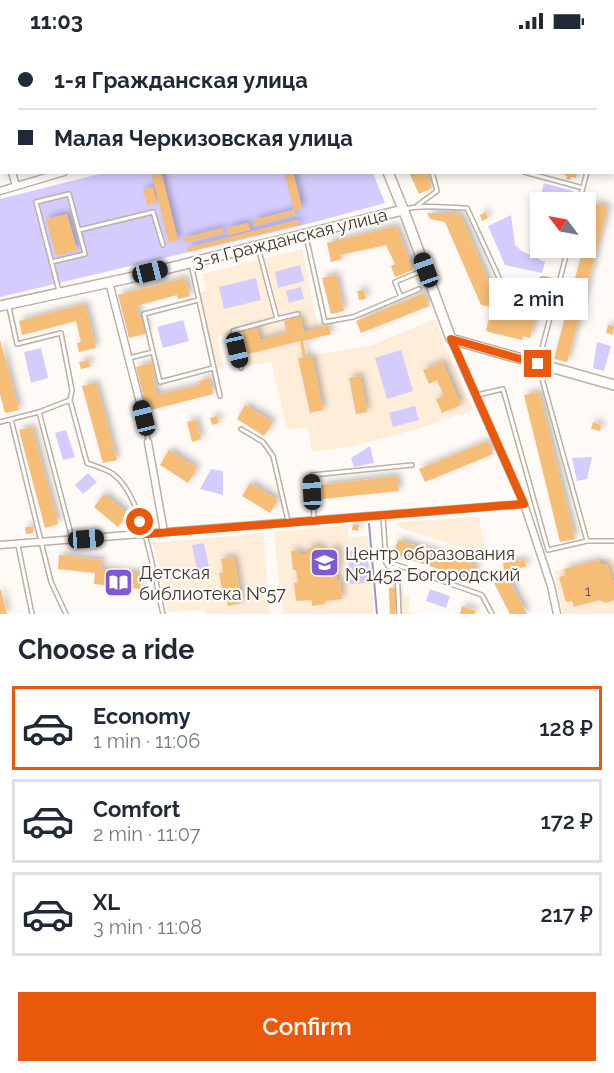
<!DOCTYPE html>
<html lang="en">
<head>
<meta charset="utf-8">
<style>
	body { margin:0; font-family:Raleway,sans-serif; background:#f2f2f3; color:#1f2937; height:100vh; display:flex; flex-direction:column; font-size:22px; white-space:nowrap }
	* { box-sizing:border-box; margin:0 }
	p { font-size:20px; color:#747a83 }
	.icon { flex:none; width:33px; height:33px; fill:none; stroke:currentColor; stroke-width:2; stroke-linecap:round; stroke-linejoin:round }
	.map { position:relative; height:572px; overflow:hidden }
	.panel { display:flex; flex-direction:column; background:#fff; flex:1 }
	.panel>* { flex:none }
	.hud { position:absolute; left:0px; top:0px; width:615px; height:132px; box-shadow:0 3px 9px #0003; display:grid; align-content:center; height:132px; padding:0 18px; background:#fff }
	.needle { width:39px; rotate:302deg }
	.fabs { position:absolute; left:530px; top:150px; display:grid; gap:12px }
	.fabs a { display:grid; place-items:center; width:66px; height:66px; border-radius:0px; background:#fff; box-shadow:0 3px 9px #0003; font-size:30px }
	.end { position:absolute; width:27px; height:27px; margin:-14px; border:8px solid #ea580c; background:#fff; box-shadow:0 0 0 3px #fff }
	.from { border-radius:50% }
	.bubble { position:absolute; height:42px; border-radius:0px; background:#fff; box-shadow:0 3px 9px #0003; font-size:20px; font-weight:600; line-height:42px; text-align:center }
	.car { position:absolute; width:18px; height:36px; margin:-18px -9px; border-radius:8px; box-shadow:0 0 4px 2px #0007; background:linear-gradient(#222 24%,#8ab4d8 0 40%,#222 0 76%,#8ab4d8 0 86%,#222 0) }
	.hud b { display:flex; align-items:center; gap:21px; height:57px; font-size:22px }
	.hud b+b { border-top:2px solid #e0e1e3 }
	.hud i { width:15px; height:15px; background:#1f2937 }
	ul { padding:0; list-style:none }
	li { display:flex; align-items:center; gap:18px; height:84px; margin:0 12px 9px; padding:0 6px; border:3px solid #e0e1e3; border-radius:0px }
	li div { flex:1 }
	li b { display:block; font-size:22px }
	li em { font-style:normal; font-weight:600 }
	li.current { border-color:#ea580c }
	li>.icon { width:54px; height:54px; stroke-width:1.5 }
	h2 { padding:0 18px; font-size:27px; line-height:72px }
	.cta { display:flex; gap:12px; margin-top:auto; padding:12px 18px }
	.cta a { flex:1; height:69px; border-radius:0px; background:#ea580c; color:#fff; font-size:24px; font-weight:600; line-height:69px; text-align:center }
	.status { display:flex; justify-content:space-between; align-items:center; height:42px; padding:0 30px; background:#fff; direction:ltr }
	.status svg { height:16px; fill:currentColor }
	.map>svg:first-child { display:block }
	.built { fill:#feedd9 }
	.green { fill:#d5ccfe }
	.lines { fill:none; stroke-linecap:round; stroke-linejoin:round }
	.stream { stroke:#9f8eda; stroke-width:2 }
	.building { fill:#f6bd77; filter:url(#shadow) }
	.lane-casing { stroke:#bbb0a3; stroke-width:6 }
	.street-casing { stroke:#bbb0a3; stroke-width:9 }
	.secondary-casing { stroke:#bbb0a3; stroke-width:12 }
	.lane { stroke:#fff; stroke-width:3 }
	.street { stroke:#fff; stroke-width:6 }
	.secondary { stroke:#fff; stroke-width:9 }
	.route { stroke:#ea580c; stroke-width:8 }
	.labels { text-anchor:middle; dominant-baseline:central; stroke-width:4.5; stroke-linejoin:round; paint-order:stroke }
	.number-label { font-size:15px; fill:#6b5a44 }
	.street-label { font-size:18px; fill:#3d3933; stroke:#fffaf5 }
	.poi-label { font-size:18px; fill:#3d3933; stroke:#fffaf5; text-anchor:start }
</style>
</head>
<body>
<div class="status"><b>11:03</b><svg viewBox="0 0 49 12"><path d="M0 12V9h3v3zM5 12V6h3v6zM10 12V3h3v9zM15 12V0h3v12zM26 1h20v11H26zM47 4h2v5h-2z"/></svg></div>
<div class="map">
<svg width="614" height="572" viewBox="0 0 614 572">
	<defs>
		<filter id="shadow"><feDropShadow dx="3.5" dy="-3.5" stdDeviation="3" flood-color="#0004"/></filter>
	</defs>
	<rect width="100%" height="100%" fill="#fffaf5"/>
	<!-- built -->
	<path class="built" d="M36,0H130V1L36,2Z
		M302,207L318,285L328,283L331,292L300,299L303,315L373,303L434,277L473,368L447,377L446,376L440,378V380L393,394L352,404L312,410L308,385L287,388L271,319L237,327L228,292L217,295L224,326L217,327L199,251L207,249L202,232Z
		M479,475L486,513L398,485L397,480Z
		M348,483V495L368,494L374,572H282L274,490Z
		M263,491L270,572H205L204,569L201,568L168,570L153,501Z
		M612,515L614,521V572H563L554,529Z
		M389,546H403L402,553L409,554V570L417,572H390Z"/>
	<!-- green -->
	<path class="green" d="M103,131H373L385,161L311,181L0,255V157Z
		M544,141L573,149L570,160H540V176L535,174Z
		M511,173L515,203L522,209L545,220L542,231L505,223L488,184Z
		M540,182V206H547L544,213L542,215L529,209L537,183Z
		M300,223L304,239L278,246L275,230Z
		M256,236L261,258L224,267L219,245Z
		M301,245L304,257L289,261L286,249Z
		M183,278L189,299L163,306L157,285Z
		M597,300L611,304L604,329L593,326Z
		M41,306L48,336L31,341L24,310Z
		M401,308L413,349L387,357L375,316Z
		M415,364L419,378L393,385L389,371Z
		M66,388L75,415L63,418L55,391Z
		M370,404L374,421L354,425L351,416Z
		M592,415L587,437L577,439L572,416Z
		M211,427L223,429V453L200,447Z
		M88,431L97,440L83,452L75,443Z
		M204,501L210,530L198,533L192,503Z
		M367,507L370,541L350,542L348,509Z
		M430,547L450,554L446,566L426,559Z"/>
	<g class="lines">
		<!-- stream -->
		<path class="stream" d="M369,482L377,572"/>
	</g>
	<!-- building -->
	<path class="building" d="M151,130H161L178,198L169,201Z
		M284,130H293L302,166L294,168Z
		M409,130H425L432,146L419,152Z
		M558,130H577L576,136L571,135L570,138L566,137L567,134Z
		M153,145L157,161L147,163L143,148Z
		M595,161L608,165L567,320L554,317L583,206H585Z
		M294,168L295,173L255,184L254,178Z
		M486,170L488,176L482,179L480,173Z
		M427,171H457L458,174L461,173L490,243L487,244L491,252L498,254L499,250L535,259L533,267H530V269L537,270L530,296L523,294L522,298L488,290L486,288L491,269L496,270L497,266L481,263L445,180L430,177Z
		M67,172L77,208L56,214L46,177Z
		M298,178L299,183L188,210L187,206Z
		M248,181L250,188L228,193L227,186Z
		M396,184L413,228L395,235L391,224L395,222L386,203L340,213L342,217L331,220L327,201Z
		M222,186L223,191L185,201L184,196Z
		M336,233L344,269L331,272L322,236Z
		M185,236L190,254L178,257L177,253L136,264L140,277L143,276L147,291L129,296L118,253Z
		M364,248L366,257L359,258L357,249Z
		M424,251L429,264L361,291L356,279Z
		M85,262L96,306L79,310L77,301L81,300L76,279L22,293L19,279Z
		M300,275L304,290L328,283L331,292L303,299L306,315L312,314L323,368L310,371L298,316H303L300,299L248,312L242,288L257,285L260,298L287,291L284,279Z
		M608,283L614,284L613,293L606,291Z
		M0,298L19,368L5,371L0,352Z
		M89,318L90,325L81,327L79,320Z
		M442,320L461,363L442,371L436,357L444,354L437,338L429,342L423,328Z
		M152,321L155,332L152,333L157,353L200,343L199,339L209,336L213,352L147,369L136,325Z
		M360,334L367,370L356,372L349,336Z
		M96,341L117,418L103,421L82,344Z
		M539,350L575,497L560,500L524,353Z
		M245,363L273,380L264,394L237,377Z
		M217,374L219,381L212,383L210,376Z
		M196,378L201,397L192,400L187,380Z
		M593,380L601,383L600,389L591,387Z
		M32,385L58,482L45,486L19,388Z
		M488,399L493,412L425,440L419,427Z
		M169,408L197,426L188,441L160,423Z
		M397,434L399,449L322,457L321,443Z
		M250,441L278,458L270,471L242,454Z
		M104,452L128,472L118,485L94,465Z
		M353,482L359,483L358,489L352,488Z
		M25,485H33V491L26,492Z
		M398,498L477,524L472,538L393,512Z
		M322,504V511L331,510V507L338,506L339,526H336L337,539L340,538L342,557L325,559V562L312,564V558L296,559L294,541H298L296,528H293L291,509H298L299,512H308V506Z
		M59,513L102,518L100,527L142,532L140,547L94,542L95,531L58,527Z
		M234,515L242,561L228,564L226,551H223L219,531L223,530L221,517Z
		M525,518L526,525L504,528L503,521Z
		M599,518L601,523L607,522L612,538L614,540V558L606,561L599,558L574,565L572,559L566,560L559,535L566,533L564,527Z
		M507,534L527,572H510L494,541Z
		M389,546H395V572H390Z
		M0,548H1L7,572H0Z
		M462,564L476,569L475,572H460Z"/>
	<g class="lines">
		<defs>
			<path id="lane" d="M28,0L29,2
				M51,0L52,2
				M139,0L140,2
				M158,0L159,2
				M191,0V2
				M235,0L236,2
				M281,0V2
				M524,130L583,146
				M579,160L587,130
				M418,163L437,149L432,130
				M406,167C423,162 448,166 467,166L501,240L525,246L543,237L558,240
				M79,188L153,170L163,203
				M306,194L325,280L353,275L419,247
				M258,205L277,277L298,272
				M568,206L538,322L587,499
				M51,220L85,212L69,152L36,160L59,249
				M191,222L220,354
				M401,255L395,240L424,228
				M198,258L144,272L160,340L213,326
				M9,265L17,302L61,291L72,348L70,358
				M129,316L153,310
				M241,326L233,289L277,277
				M477,353L503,347L548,508L587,499H614
				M39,370L72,496
				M144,376L148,398
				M11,377L51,540L66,572
				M0,380L39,370L70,358L87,421C95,424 106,427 113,432C144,455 154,535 163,572
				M241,387L263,400L273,414L288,479
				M383,474L386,519L482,553L492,572
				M314,477L312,433L412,423
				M18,503L32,572
				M386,521L389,525L397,526L399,572"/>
			<path id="street" d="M0,88L2,93
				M12,130L16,144
				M0,149L64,130
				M109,240L144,376
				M451,297L524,462L551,544L557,572
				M148,400L164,490
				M0,503L524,462"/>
			<path id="secondary" d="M333,0L334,2
				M484,2L488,0
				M388,130L407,177L451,297L614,343
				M0,264L129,236L403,168"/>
		</defs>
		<!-- lane casing -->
		<use href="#lane" class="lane-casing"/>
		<!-- street casing -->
		<use href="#street" class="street-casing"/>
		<!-- secondary casing -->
		<use href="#secondary" class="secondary-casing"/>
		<!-- lane -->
		<use href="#lane" class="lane"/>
		<!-- street -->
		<use href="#street" class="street"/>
		<!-- secondary -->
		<use href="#secondary" class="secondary"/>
	</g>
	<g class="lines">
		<!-- route -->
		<path class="route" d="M140,480L146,492L524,462L451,297L538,322"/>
	</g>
	<!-- icons -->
	<defs>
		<symbol id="school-square" viewBox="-11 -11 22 22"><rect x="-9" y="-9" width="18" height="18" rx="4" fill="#7d59d3" stroke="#fffaf5"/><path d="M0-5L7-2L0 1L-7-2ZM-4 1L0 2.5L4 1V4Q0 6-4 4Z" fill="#fff"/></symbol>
		<symbol id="library-square" viewBox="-11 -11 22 22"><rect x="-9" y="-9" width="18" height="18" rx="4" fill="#7d59d3" stroke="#fffaf5"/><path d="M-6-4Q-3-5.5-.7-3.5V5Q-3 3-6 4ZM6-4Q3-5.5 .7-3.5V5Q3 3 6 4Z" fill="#fff"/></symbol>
	</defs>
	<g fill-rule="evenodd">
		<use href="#school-square" x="308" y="504" width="33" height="33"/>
		<use href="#library-square" x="102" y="524" width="33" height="33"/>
	</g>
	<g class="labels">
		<!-- number labels -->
		<g class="number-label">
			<text x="588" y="549">1</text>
		</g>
		<!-- street labels -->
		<g class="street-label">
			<text transform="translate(290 196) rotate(-14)">3-я Гражданская улица</text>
		</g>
		<!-- poi labels -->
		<g class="poi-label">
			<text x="345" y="511">Центр образования<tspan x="345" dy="21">№1452 Богородский</tspan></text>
			<text x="139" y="530">Детская<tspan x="139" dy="21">библиотека №57</tspan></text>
		</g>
	</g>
</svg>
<div class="fabs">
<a><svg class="needle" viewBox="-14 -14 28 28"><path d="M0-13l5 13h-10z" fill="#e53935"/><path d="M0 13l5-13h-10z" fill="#747a83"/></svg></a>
</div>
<i class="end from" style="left:140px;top:480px"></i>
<i class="end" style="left:538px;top:322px"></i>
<div class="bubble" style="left:489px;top:236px;width:99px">2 min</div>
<i class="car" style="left:426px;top:228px;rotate:340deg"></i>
<i class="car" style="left:150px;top:230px;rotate:76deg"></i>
<i class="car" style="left:237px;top:308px;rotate:167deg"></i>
<i class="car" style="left:144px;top:376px;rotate:346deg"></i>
<i class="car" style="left:312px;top:450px;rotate:357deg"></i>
<i class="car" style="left:86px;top:497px;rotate:86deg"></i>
<div class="hud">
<b><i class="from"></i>1-я Гражданская улица</b>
<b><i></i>Малая Черкизовская улица</b>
</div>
</div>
<section class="panel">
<h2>Choose a ride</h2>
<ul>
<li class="current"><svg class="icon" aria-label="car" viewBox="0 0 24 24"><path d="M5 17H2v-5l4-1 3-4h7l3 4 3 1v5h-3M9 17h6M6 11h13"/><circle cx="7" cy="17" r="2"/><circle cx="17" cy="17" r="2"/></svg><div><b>Economy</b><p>1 min · 11:06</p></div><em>128 ₽</em></li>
<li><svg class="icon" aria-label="car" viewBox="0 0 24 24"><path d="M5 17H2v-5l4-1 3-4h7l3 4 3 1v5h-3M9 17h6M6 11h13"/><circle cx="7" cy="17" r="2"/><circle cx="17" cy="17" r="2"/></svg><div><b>Comfort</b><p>2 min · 11:07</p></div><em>172 ₽</em></li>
<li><svg class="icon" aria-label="car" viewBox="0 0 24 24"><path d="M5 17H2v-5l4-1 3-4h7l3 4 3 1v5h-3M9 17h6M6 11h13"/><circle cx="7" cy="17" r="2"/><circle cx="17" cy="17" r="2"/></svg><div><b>XL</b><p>3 min · 11:08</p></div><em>217 ₽</em></li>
</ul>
<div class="cta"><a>Confirm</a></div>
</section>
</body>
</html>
